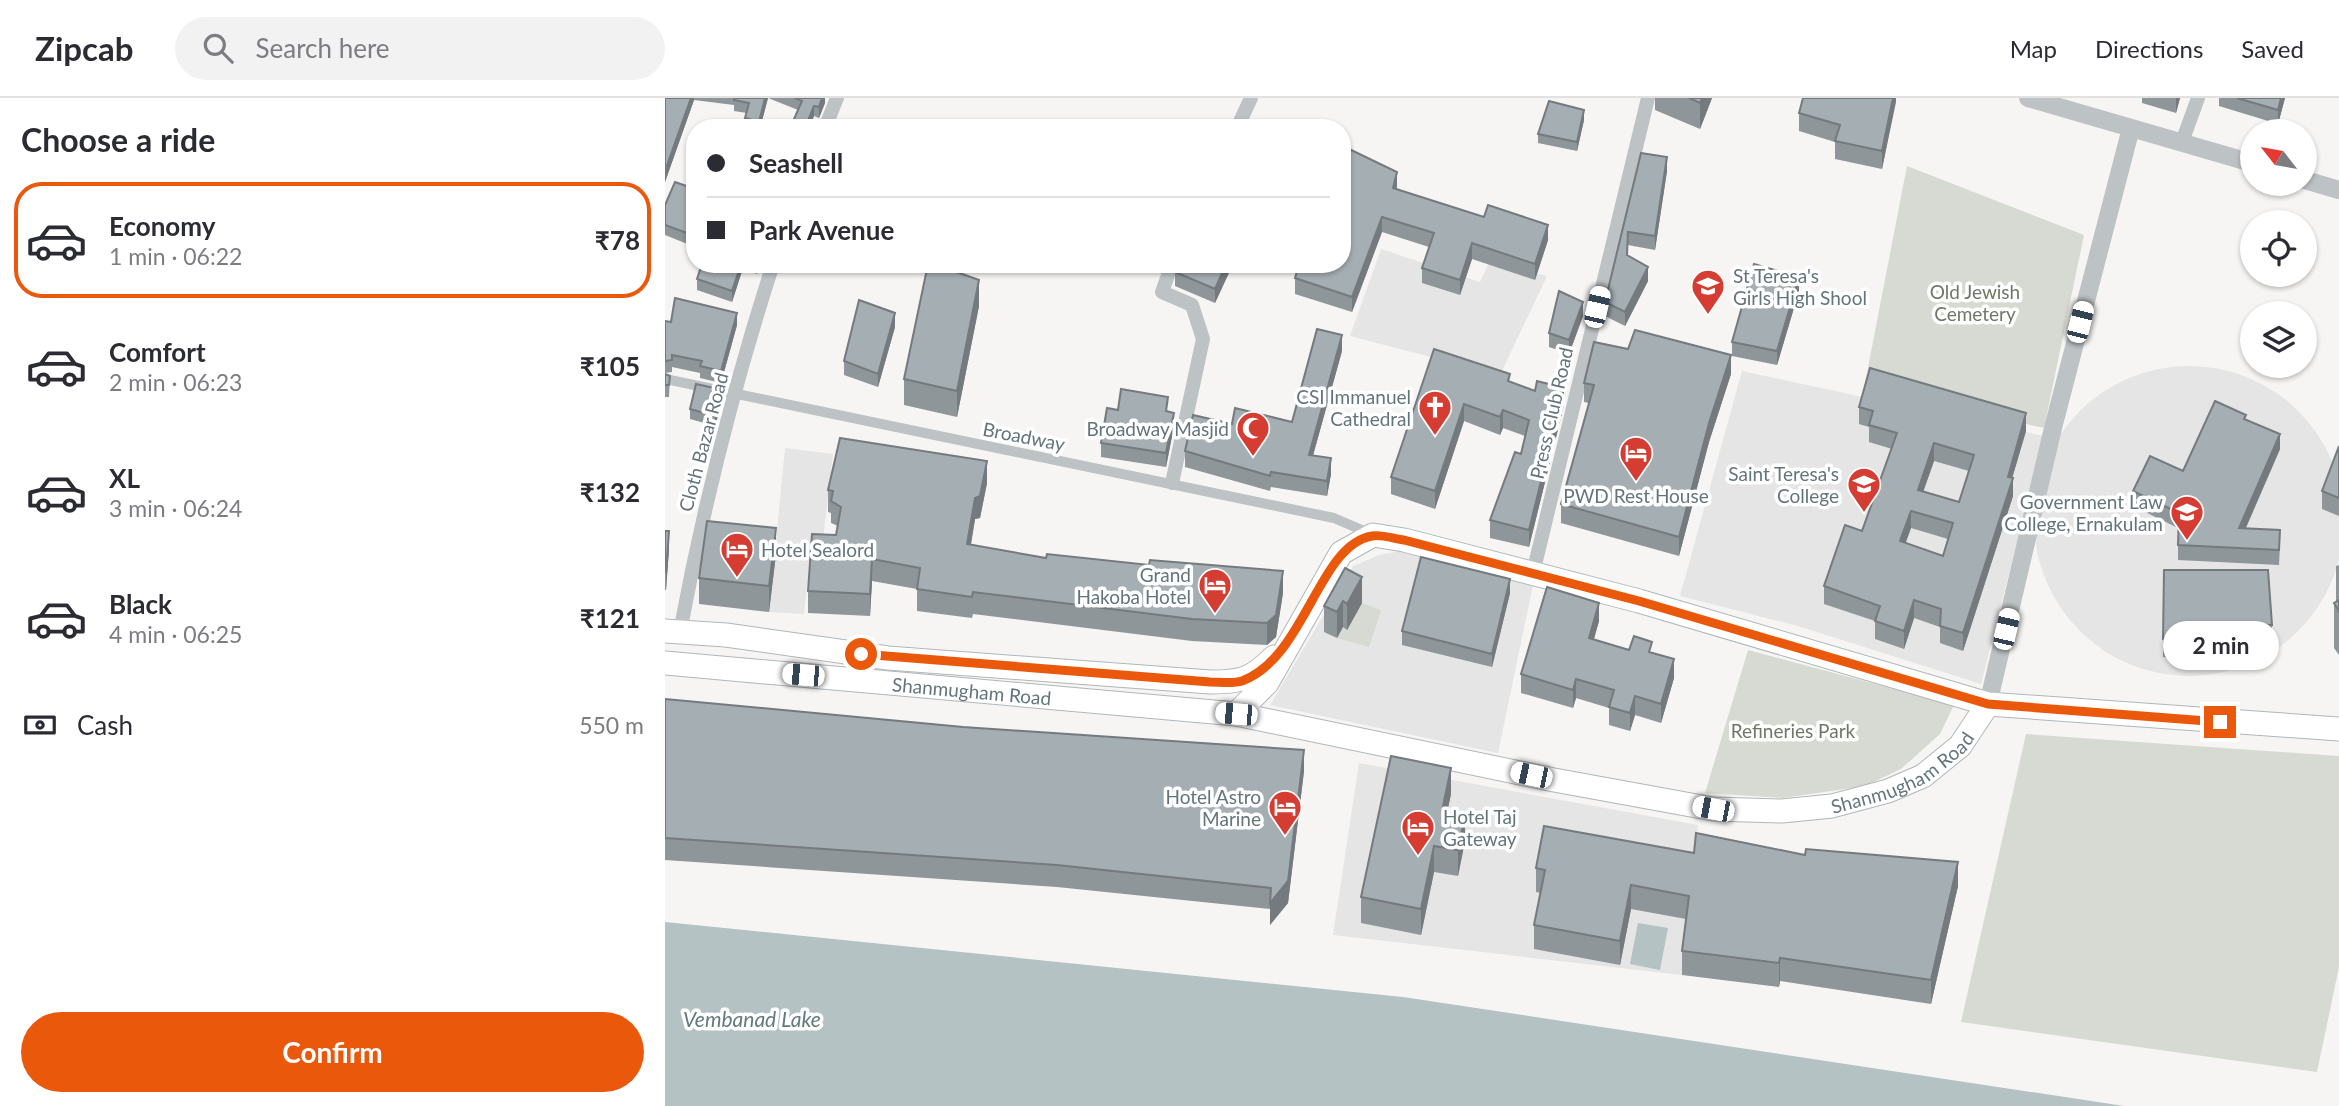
<!DOCTYPE html>
<html lang="en">
<head>
<meta charset="utf-8">
<style>
	body { margin:0; font-family:Lato,sans-serif; background:#f2f2f3; color:#2b2b33; height:100vh; display:flex; flex-direction:column; font-size:26px; white-space:nowrap }
	* { box-sizing:border-box; margin:0 }
	p { font-size:23px; color:#7c7c81 }
	.icon { flex:none; width:38px; height:38px; fill:none; stroke:currentColor; stroke-width:2; stroke-linecap:round; stroke-linejoin:round }
	.map { position:relative; flex:1; overflow:hidden }
	.side { display:flex; flex-direction:column; background:#fff; width:665px }
	.side>* { flex:none }
	.top-card { position:absolute; left:21px; top:21px; width:665px; height:154px; border-radius:28px; box-shadow:0 2px 5px #0004; display:grid; align-content:center; height:154px; padding:0 21px; background:#fff }
	.needle { width:46px; rotate:301deg }
	.tools { position:absolute; left:1575px; top:21px; display:grid; gap:14px }
	.tools a { display:grid; place-items:center; width:77px; height:77px; border-radius:50%; background:#fff; box-shadow:0 2px 5px #0004; font-size:35px }
	.end { position:absolute; width:32px; height:32px; margin:-16px; border:9px solid #ea580c; background:#fff; box-shadow:0 0 0 4px #fff }
	.from { border-radius:50% }
	.bubble { position:absolute; height:49px; border-radius:24px; background:#fff; box-shadow:0 2px 5px #0004; font-size:23px; font-weight:700; line-height:49px; text-align:center }
	.car { position:absolute; width:21px; height:42px; margin:-21px -10px; border-radius:9px; box-shadow:0 0 5px 2px #0007; background:linear-gradient(#fff 24%,#345 0 40%,#fff 0 76%,#345 0 86%,#fff 0) }
	.top-card b { display:flex; align-items:center; gap:24px; height:66px; font-size:26px }
	.top-card b+b { border-top:2px solid #e1e1e2 }
	.top-card i { width:18px; height:18px; background:#2b2b33 }
	ul { padding:0; list-style:none }
	li { display:flex; align-items:center; gap:21px; height:116px; margin:0 14px 10px; padding:0 7px; border:4px solid transparent; border-radius:28px }
	li div { flex:1 }
	li b { display:block; font-size:26px }
	li em { font-style:normal; font-weight:700 }
	li.on { border-color:#ea580c }
	li>.icon { width:63px; height:63px; stroke-width:1.5 }
	h2 { padding:0 21px; font-size:32px; line-height:84px }
	.pay { display:flex; align-items:center; gap:18px; height:77px; padding:0 21px; font-size:26px }
	.pay p { margin-inline-start:auto }
	.action { display:flex; gap:14px; margin-top:auto; padding:14px 21px }
	.action a { flex:1; height:80px; border-radius:42px; background:#ea580c; color:#fff; font-size:28px; font-weight:700; line-height:80px; text-align:center }
	header { display:flex; align-items:center; gap:42px; box-sizing:border-box; height:98px; padding:0 35px; background:#fff; border-bottom:2px solid #e1e1e2 }
	header strong { font-size:33px }
	nav { display:flex; gap:38px; margin-inline-start:auto; font-size:24px }
	.search { width:490px; height:63px; background:#f2f2f3; display:flex; align-items:center; gap:18px; box-sizing:border-box; padding:0 24px; border-radius:38px; color:#7c7c81; font-size:26px }
	main { display:flex; flex:1; min-height:0 }
	.map>svg:first-child { display:block }
	.built { fill:#e4e5e4 }
	.green { fill:#d7dad2 }
	.water { fill:#b4c2c4 }
	.lines { fill:none; stroke-linecap:round; stroke-linejoin:round }
	.primary-casing { stroke:#b0b6b9; stroke-width:25 }
	.pedestrian { stroke:#bdc2c4; stroke-width:10 }
	.minor { stroke:#bdc2c4; stroke-width:14 }
	.tertiary { stroke:#bdc2c4; stroke-width:18 }
	.primary { stroke:#fff; stroke-width:23 }
	.wall { fill:#8e9699; fill-rule:evenodd }
	.shaded-wall { fill:#747a7d }
	.building { fill:#a5aeb2; stroke:#747a7d; stroke-width:2; fill-rule:evenodd }
	.route { stroke:#ea580c; stroke-width:9 }
	.labels { text-anchor:middle; dominant-baseline:central; stroke-width:7; stroke-linejoin:round; paint-order:stroke }
	.poi-label { font-size:19px; fill:#63757c; stroke:#fff; text-anchor:end }
	.park-label { font-size:19px; fill:#6d7966; stroke:#fff }
	.street-label { font-size:19px; fill:#63757c; stroke:#fff }
	.water-label { font-size:21px; font-style:italic; fill:#637b7e; stroke:#fff }
</style>
</head>
<body>
<header>
<strong>Zipcab</strong>
<div class="search"><svg class="icon" aria-label="search" viewBox="0 0 24 24"><circle cx="10" cy="10" r="6"/><path d="M15 15l6 6"/></svg>Search here</div>
<nav><a>Map</a><a>Directions</a><a>Saved</a></nav>
</header>
<main>
<section class="side">
<h2>Choose a ride</h2>
<ul>
<li class="on"><svg class="icon" aria-label="car" viewBox="0 0 24 24"><path d="M5 17H2v-5l4-1 3-4h7l3 4 3 1v5h-3M9 17h6M6 11h13"/><circle cx="7" cy="17" r="2"/><circle cx="17" cy="17" r="2"/></svg><div><b>Economy</b><p>1 min · 06:22</p></div><em>₹78</em></li>
<li><svg class="icon" aria-label="car" viewBox="0 0 24 24"><path d="M5 17H2v-5l4-1 3-4h7l3 4 3 1v5h-3M9 17h6M6 11h13"/><circle cx="7" cy="17" r="2"/><circle cx="17" cy="17" r="2"/></svg><div><b>Comfort</b><p>2 min · 06:23</p></div><em>₹105</em></li>
<li><svg class="icon" aria-label="car" viewBox="0 0 24 24"><path d="M5 17H2v-5l4-1 3-4h7l3 4 3 1v5h-3M9 17h6M6 11h13"/><circle cx="7" cy="17" r="2"/><circle cx="17" cy="17" r="2"/></svg><div><b>XL</b><p>3 min · 06:24</p></div><em>₹132</em></li>
<li><svg class="icon" aria-label="car" viewBox="0 0 24 24"><path d="M5 17H2v-5l4-1 3-4h7l3 4 3 1v5h-3M9 17h6M6 11h13"/><circle cx="7" cy="17" r="2"/><circle cx="17" cy="17" r="2"/></svg><div><b>Black</b><p>4 min · 06:25</p></div><em>₹121</em></li>
</ul>
<div class="pay"><svg class="icon" aria-label="cash" viewBox="0 0 24 24"><path d="M3 7h18v10H3z"/><circle cx="12" cy="12" r="2"/></svg>Cash<p>550 m</p></div>
<div class="action"><a>Confirm</a></div>
</section>
<div class="map">
<svg width="1674" height="1008" viewBox="0 0 1674 1008">
	<rect width="100%" height="100%" fill="#f6f5f3"/>
	<!-- built -->
	<path class="built" d="M716,151L815,184L824,165L882,178L835,277L685,238Z
		M1369 423a155 155 0 1 1 310 0a155 155 0 1 1-310 0Z
		M1077,273L1379,338L1316,586L1133,528L1015,498Z
		M120,350L168,356L157,450L146,451L139,516L104,514Z
		M736,453L868,487L833,655L605,607L688,468L714,457Z
		M694,665L1033,727L1017,877L668,837Z"/>
	<!-- green -->
	<path class="green" d="M1242,68L1419,137L1379,330L1199,290Z
		M697,505L716,512L704,549L672,540L678,529L682,531Z
		M1083,552L1289,607L1275,636L1236,671L1200,688L1118,700L1040,695Z
		M1361,636L1674,658V869L1652,974L1296,924Z"/>
	<!-- water -->
	<path class="water" d="M0,824L738,899L1459,1008H0Z
		M973,825L1003,830L995,872L965,866Z"/>
	<g class="lines">
		<defs>
			<g id="primary">
				<path d="M0,533L61,537L223,560L545,584C576,584 586,582 609,559"/>
				<path id="s1" d="M0,565L571,616L889,682L1048,711L1117,713L1167,708L1223,693L1258,678L1295,648L1323,606"/>
				<path d="M571,616L602,585L676,455L708,437L739,442L974,503L1323,606L1674,631"/>
			</g>
		</defs>
		<!-- primary casing -->
		<use href="#primary" class="primary-casing"/>
		<!-- pedestrian -->
		<path class="pedestrian" d="M0,281L669,420L706,436"/>
		<!-- minor -->
		<path class="minor" d="M160,30L172,0
			M572,30L586,0
			M1517,44L1533,0
			M507,166L497,194L527,207L538,241L507,385
			M868,475L983,0
			M15,534C38,410 69,287 108,166"/>
		<!-- tertiary -->
		<path class="tertiary" d="M1363,0L1587,65
			M1640,82L1674,92
			M1323,606L1388,330L1466,30"/>
		<!-- primary -->
		<use href="#primary" class="primary"/>
	</g>
	<!-- wall -->
	<path class="wall" d="M0,0H160V5L154,20L149,18L144,30H125L133,12L103,0L96,27L80,30L82,15L69,13V7L29,2L0,84Z
		M990,0H1047L1035,31L990,12Z
		M1231,0L1217,71L1170,61V44L1134,33V15Z
		M1477,0H1515L1511,15L1477,5Z
		M1554,0H1620L1613,26L1554,8Z
		M919,22L912,53L873,45V36Z
		M976,55L1002,73L990,152L963,147L962,157L983,183L960,228L940,218V204Z
		M732,89L731,91L883,142L870,182L807,161L795,197L757,185V170L764,149L717,134L687,214L630,196V180Z
		M30,91V149L0,137V107Z
		M37,166H96L92,176L78,170L67,204L32,192V181Z
		M514,166H568L550,205L510,188V174Z
		M1134,193L1112,267L1067,258V244Z
		M314,208L292,319L239,307V281Z
		M918,218L904,256L884,249V235Z
		M0,223L6,224L72,227L56,285L35,280V275L7,269V274L0,275Z
		M230,229L213,289L179,277V263Z
		M769,251L899,307L864,449L825,440V422L856,356L860,338L838,330L835,337L799,323L770,411L726,396V379Z
		M677,253L648,357L666,376L662,398L606,389L605,393L520,369V353L567,326L627,324Z
		M0,276L5,278L4,299H0Z
		M1066,276L1044,344L1014,458L896,425V406L924,305L919,304V285Z
		M58,301L50,328L25,321V311Z
		M1194,309L1361,333L1347,380L1348,398L1298,553L1275,545V529L1249,520L1239,551L1210,541V523L1159,506V488L1197,433L1227,351L1204,344V329L1194,326ZM1269,363L1304,373L1294,404L1258,393ZM1246,430L1283,441L1278,458L1240,445Z
		M453,312L503,313L509,328L501,369L436,359V345Z
		M1581,321L1615,351L1581,430L1615,447L1614,467L1513,462V430L1468,408V393L1518,373Z
		M1674,348V418L1657,411V393Z
		M322,385L315,420L310,421L306,447L381,460L618,495L611,539L602,547L527,543L308,516L307,520L252,513V491L207,483L205,518L143,515V493L171,437L173,428L166,425V415L163,414V392Z
		M0,433L4,451L1,492H0Z
		M111,456L104,514L34,506V480Z
		M1674,467V557L1669,550V505L1671,504V468Z
		M680,470L697,505L682,532L678,529L672,540L659,534V508Z
		M1499,472L1607,527V545L1543,544L1540,561L1498,559Z
		M845,495L827,569L737,547V533Z
		M934,523L929,541L964,552L987,555L1009,580L996,625L970,617L965,633L944,627V610L911,600L908,610L856,595V576Z
		M0,601L639,673L623,805L605,827V811L392,789L0,762Z
		M786,696L782,714L800,743L793,778L769,774L756,837L696,825V799Z
		M1029,755L1140,757L1293,788L1266,906L1115,883L1114,889L1017,877V853L1021,821L966,811L955,867L869,851V827L876,795L871,794V770Z"/>
	<!-- shaded-wall -->
	<path class="shaded-wall" d="M26,0H29V2L0,84V73Z
		M100,0H103L95,30H94V24Z
		M157,0H160V5L154,20V9Z
		M1037,0H1047L1035,31V5Z
		M1228,0H1231V4L1217,71V53Z
		M1511,0H1515L1511,15Z
		M1616,0H1620L1613,26V12Z
		M149,8V18L144,30H140Z
		M919,12V22L912,53V44Z
		M1002,59V73L990,152V138Z
		M732,74V89L728,106V90Z
		M717,119V134L687,214V199Z
		M883,127V142L870,182V166Z
		M807,145V161L795,197V182Z
		M76,166H78V170L67,204V193Z
		M92,166H96L92,176Z
		M561,166H568L550,205V191Z
		M983,169V183L960,228V214Z
		M1134,179V193L1112,267V253Z
		M314,182V208L292,319V293Z
		M918,204V218L904,256V242Z
		M72,215V227L56,285V273Z
		M230,215V229L213,289V276Z
		M677,237V253L644,372V357Z
		M1066,257V276L1044,344L1014,458V439L1044,325Z
		M899,290V307L864,449V432Z
		M58,292V301L50,328V318Z
		M799,306V323L770,411V393Z
		M838,312V330L835,337V319Z
		M509,315V328L501,369V355Z
		M1361,315V333L1344,391L1348,380V398L1298,553V535Z
		M1615,336V351L1574,445V430Z
		M1269,345V363L1253,409V392Z
		M666,360V376L662,398V383Z
		M322,363V385L315,420L310,421L302,468V446L310,400Z
		M1246,413V430L1235,461V443Z
		M111,430V456L104,514V488Z
		M4,433V451L1,492V474Z
		M207,461V483L205,518V496Z
		M618,473V495L611,539L602,547V525Z
		M697,479V505L682,532V506Z
		M845,481V495L827,569V556Z
		M1249,502V520L1239,551V533Z
		M678,503V529L672,540V514Z
		M934,505V523L924,558V540Z
		M1543,526V544L1540,561V543Z
		M1009,561V580L996,625V606Z
		M911,581V600L908,610V592Z
		M970,598V617L965,633V615Z
		M639,652V673L623,805L605,827V805Z
		M786,670V696L777,739V713Z
		M800,718V743L793,778V752Z
		M769,748V774L756,837V811Z
		M1293,764V788L1266,906V882Z
		M966,787V811L955,867V843Z
		M1115,860V883L1114,889V865Z"/>
	<!-- building -->
	<path class="building" d="M0,0H26L0,73Z
		M69,0H100L94,24L80,20L84,5L69,2Z
		M130,0H157L154,9L149,8L140,30H125L137,3Z
		M1024,0H1037L1035,5Z
		M1138,0H1228L1217,53L1170,43L1175,27L1134,15Z
		M1572,0H1616L1613,12Z
		M884,3L919,12L912,44L873,36Z
		M83,21L101,30H81Z
		M682,50L732,74L728,90L819,119L823,107L883,127L870,166L807,145L795,182L757,170L769,135L717,119L687,199L630,180L634,166H677V63Z
		M976,55L1002,59L990,138L963,134L962,157L983,169L960,214L940,204Z
		M10,84L30,91V138L0,127V107Z
		M37,166H76L67,193L32,181Z
		M263,166H269L314,182L292,293L239,281Z
		M514,166H561L550,191L510,174Z
		M1089,166L1134,179L1112,253L1067,244Z
		M894,193L918,204L904,242L884,235Z
		M10,200L72,215L56,273L35,268L37,263L7,257V262L0,263V223L6,224Z
		M194,202L230,215L213,276L179,263Z
		M652,231L677,237L644,357L666,360L662,383L606,374L605,378L520,353L528,317L567,326L570,310L627,324Z
		M970,232L1066,257L1044,325L1014,439L896,406L929,287L919,285L929,244L963,251Z
		M769,251L845,276L843,283L870,293L872,283L899,290L864,432L825,422L850,354L856,356L864,322L838,312L835,319L799,306L770,393L726,379Z
		M1205,270L1361,315L1343,379L1348,380L1298,535L1275,528L1276,511L1249,502L1239,533L1210,523L1215,508L1159,488L1180,427L1197,433L1232,335L1204,327L1208,313L1194,309ZM1269,345L1309,357L1294,404L1253,392ZM1246,413L1288,425L1278,458L1235,443Z
		M0,276L5,278L4,287H0Z
		M31,286L58,292L50,318L25,311Z
		M456,291L503,299L501,313L509,315L501,355L436,345L442,310L453,312Z
		M1550,303L1581,317L1579,321L1615,336L1574,430L1615,432L1614,452L1513,447L1514,415L1468,393L1485,358L1518,373Z
		M175,340L322,363L315,398L310,400L302,446L381,460L382,456L484,467L485,462L618,473L611,517L602,525L527,521L308,494L307,499L252,491L255,470L207,461L205,496L143,493L147,436L171,437L176,409L166,403L168,393L163,392Z
		M1674,348V400L1657,393Z
		M42,423L111,430L104,488L34,480Z
		M0,433H4L1,474H0Z
		M756,459L845,481L827,556L737,533Z
		M680,470L697,479L682,506L678,503L672,514L659,508Z
		M1499,472H1603L1607,527L1543,526L1540,543L1498,541Z
		M882,489L934,505L924,540L964,552L969,538L987,544L984,554L1009,561L996,606L970,598L965,615L944,609L949,592L911,581L908,592L856,576Z
		M1674,502V513L1669,505Z
		M0,601L298,629L639,652L623,783L605,805L606,790L392,767L0,740Z
		M726,658L786,670L777,713L800,718L793,752L769,748L756,811L696,799Z
		M879,728L1029,755L1031,735L1140,757L1141,751L1293,764L1266,882L1115,860L1114,865L1017,853L1024,798L966,787L955,843L869,827L880,772L871,770Z"/>
	<g class="lines">
		<!-- route -->
		<path class="route" d="M196,556L545,584C555,584 568,586 577,583C641,559 653,447 707,438C716,436 730,441 739,442L974,503L1323,606L1555,624"/>
	</g>
	<!-- icons -->
	<defs>
		<symbol id="school-pin" viewBox="-11 -11 22 30"><path d="M0 17L-7.5 6A9.5 9.5 0 1 1 7.5 6Z" fill="#d53d33" stroke="#fff"/><path d="M0-5L7-2L0 1L-7-2ZM-4 1L0 2.5L4 1V4Q0 6-4 4Z" fill="#fff"/></symbol>
		<symbol id="church-pin" viewBox="-11 -11 22 30"><path d="M0 17L-7.5 6A9.5 9.5 0 1 1 7.5 6Z" fill="#d53d33" stroke="#fff"/><path d="M-1.2-6h2.4v3.5h3.3v2.4h-3.3V6h-2.4V-.1h-3.3v-2.4h3.3Z" fill="#fff"/></symbol>
		<symbol id="mosque-pin" viewBox="-11 -11 22 30"><path d="M0 17L-7.5 6A9.5 9.5 0 1 1 7.5 6Z" fill="#d53d33" stroke="#fff"/><path d="M3.5-4.9A6 6 0 1 0 3.5 4.9A5 5 0 1 1 3.5-4.9Z" fill="#fff"/></symbol>
		<symbol id="hotel-pin" viewBox="-11 -11 22 30"><path d="M0 17L-7.5 6A9.5 9.5 0 1 1 7.5 6Z" fill="#d53d33" stroke="#fff"/><path d="M-6-4.5h1.5V1H6V5H4.5V3h-9V5H-6ZM-4 0a1.8 1.8 0 1 1 3.6 0ZM.5 0V-2.5h3Q6-2.5 6 0Z" fill="#fff"/></symbol>
		<symbol id="university-pin" viewBox="-11 -11 22 30"><path d="M0 17L-7.5 6A9.5 9.5 0 1 1 7.5 6Z" fill="#d53d33" stroke="#fff"/><path d="M0-5L7-2L0 1L-7-2ZM-4 1L0 2.5L4 1V4Q0 6-4 4Z" fill="#fff"/></symbol>
	</defs>
	<g fill-rule="evenodd">
		<use href="#school-pin" x="1024" y="169" width="38" height="52"/>
		<use href="#church-pin" x="751" y="290" width="38" height="52"/>
		<use href="#mosque-pin" x="569" y="311" width="38" height="52"/>
		<use href="#hotel-pin" x="952" y="336" width="38" height="52"/>
		<use href="#university-pin" x="1180" y="367" width="38" height="52"/>
		<use href="#university-pin" x="1503" y="395" width="38" height="52"/>
		<use href="#hotel-pin" x="53" y="432" width="38" height="52"/>
		<use href="#hotel-pin" x="531" y="468" width="38" height="52"/>
		<use href="#hotel-pin" x="601" y="690" width="38" height="52"/>
		<use href="#hotel-pin" x="734" y="710" width="38" height="52"/>
	</g>
	<g class="labels">
		<!-- poi labels -->
		<g class="poi-label">
			<text x="1068" y="177" text-anchor="start">St Teresa's<tspan x="1068" dy="22">Girls High Shool</tspan></text>
			<text x="746" y="298">CSI Immanuel<tspan x="746" dy="22">Cathedral</tspan></text>
			<text x="564" y="330">Broadway Masjid</text>
			<text x="1174" y="375">Saint Teresa's<tspan x="1174" dy="22">College</tspan></text>
			<text x="971" y="397" text-anchor="middle">PWD Rest House</text>
			<text x="1498" y="403">Government Law<tspan x="1498" dy="22">College, Ernakulam</tspan></text>
			<text x="96" y="451" text-anchor="start">Hotel Sealord</text>
			<text x="526" y="476">Grand<tspan x="526" dy="22">Hakoba Hotel</tspan></text>
			<text x="596" y="698">Hotel Astro<tspan x="596" dy="22">Marine</tspan></text>
			<text x="778" y="718" text-anchor="start">Hotel Taj<tspan x="778" dy="22">Gateway</tspan></text>
		</g>
		<!-- park labels -->
		<g class="park-label">
			<text x="1310" y="193">Old Jewish<tspan x="1310" dy="22">Cemetery</tspan></text>
			<text x="1128" y="632">Refineries Park</text>
		</g>
		<!-- street labels -->
		<g class="street-label">
			<text transform="translate(886 315) rotate(-77)">Press Club Road</text>
			<text transform="translate(359 338) rotate(11)">Broadway</text>
			<text transform="translate(38 344) rotate(-75)">Cloth Bazar Road</text>
			<text stroke="none"><textPath href="#s1" startOffset="308">Shanmugham Road</textPath></text>
			<text stroke="none"><textPath href="#s1" startOffset="1258">Shanmugham Road</textPath></text>
		</g>
		<!-- water labels -->
		<g class="water-label">
			<text x="87" y="920">Vembanad Lake</text>
		</g>
	</g>
</svg>
<div class="tools">
<a><svg class="needle" viewBox="-14 -14 28 28"><path d="M0-13l5 13h-10z" fill="#e53935"/><path d="M0 13l5-13h-10z" fill="#7c7c81"/></svg></a>
<a><svg class="icon" aria-label="locate" viewBox="0 0 24 24"><circle cx="12" cy="12" r="6"/><path d="M12 2v4M12 18v4M2 12h4M18 12h4"/></svg></a>
<a><svg class="icon" aria-label="layers" viewBox="0 0 24 24"><path d="M12 4l9 5-9 5-9-5zM3 14l9 5 9-5"/></svg></a>
</div>
<i class="end from" style="left:196px;top:556px"></i>
<i class="end" style="left:1555px;top:624px"></i>
<div class="bubble" style="left:1498px;top:523px;width:116px">2 min</div>
<i class="car" style="left:932px;top:209px;rotate:13deg"></i>
<i class="car" style="left:1415px;top:224px;rotate:14deg"></i>
<i class="car" style="left:1341px;top:531px;rotate:13deg"></i>
<i class="car" style="left:138px;top:577px;rotate:275deg"></i>
<i class="car" style="left:571px;top:616px;rotate:275deg"></i>
<i class="car" style="left:866px;top:677px;rotate:282deg"></i>
<i class="car" style="left:1048px;top:711px;rotate:281deg"></i>
<div class="top-card">
<b><i class="from"></i>Seashell</b>
<b><i></i>Park Avenue</b>
</div>
</div>
</main>
</body>
</html>
